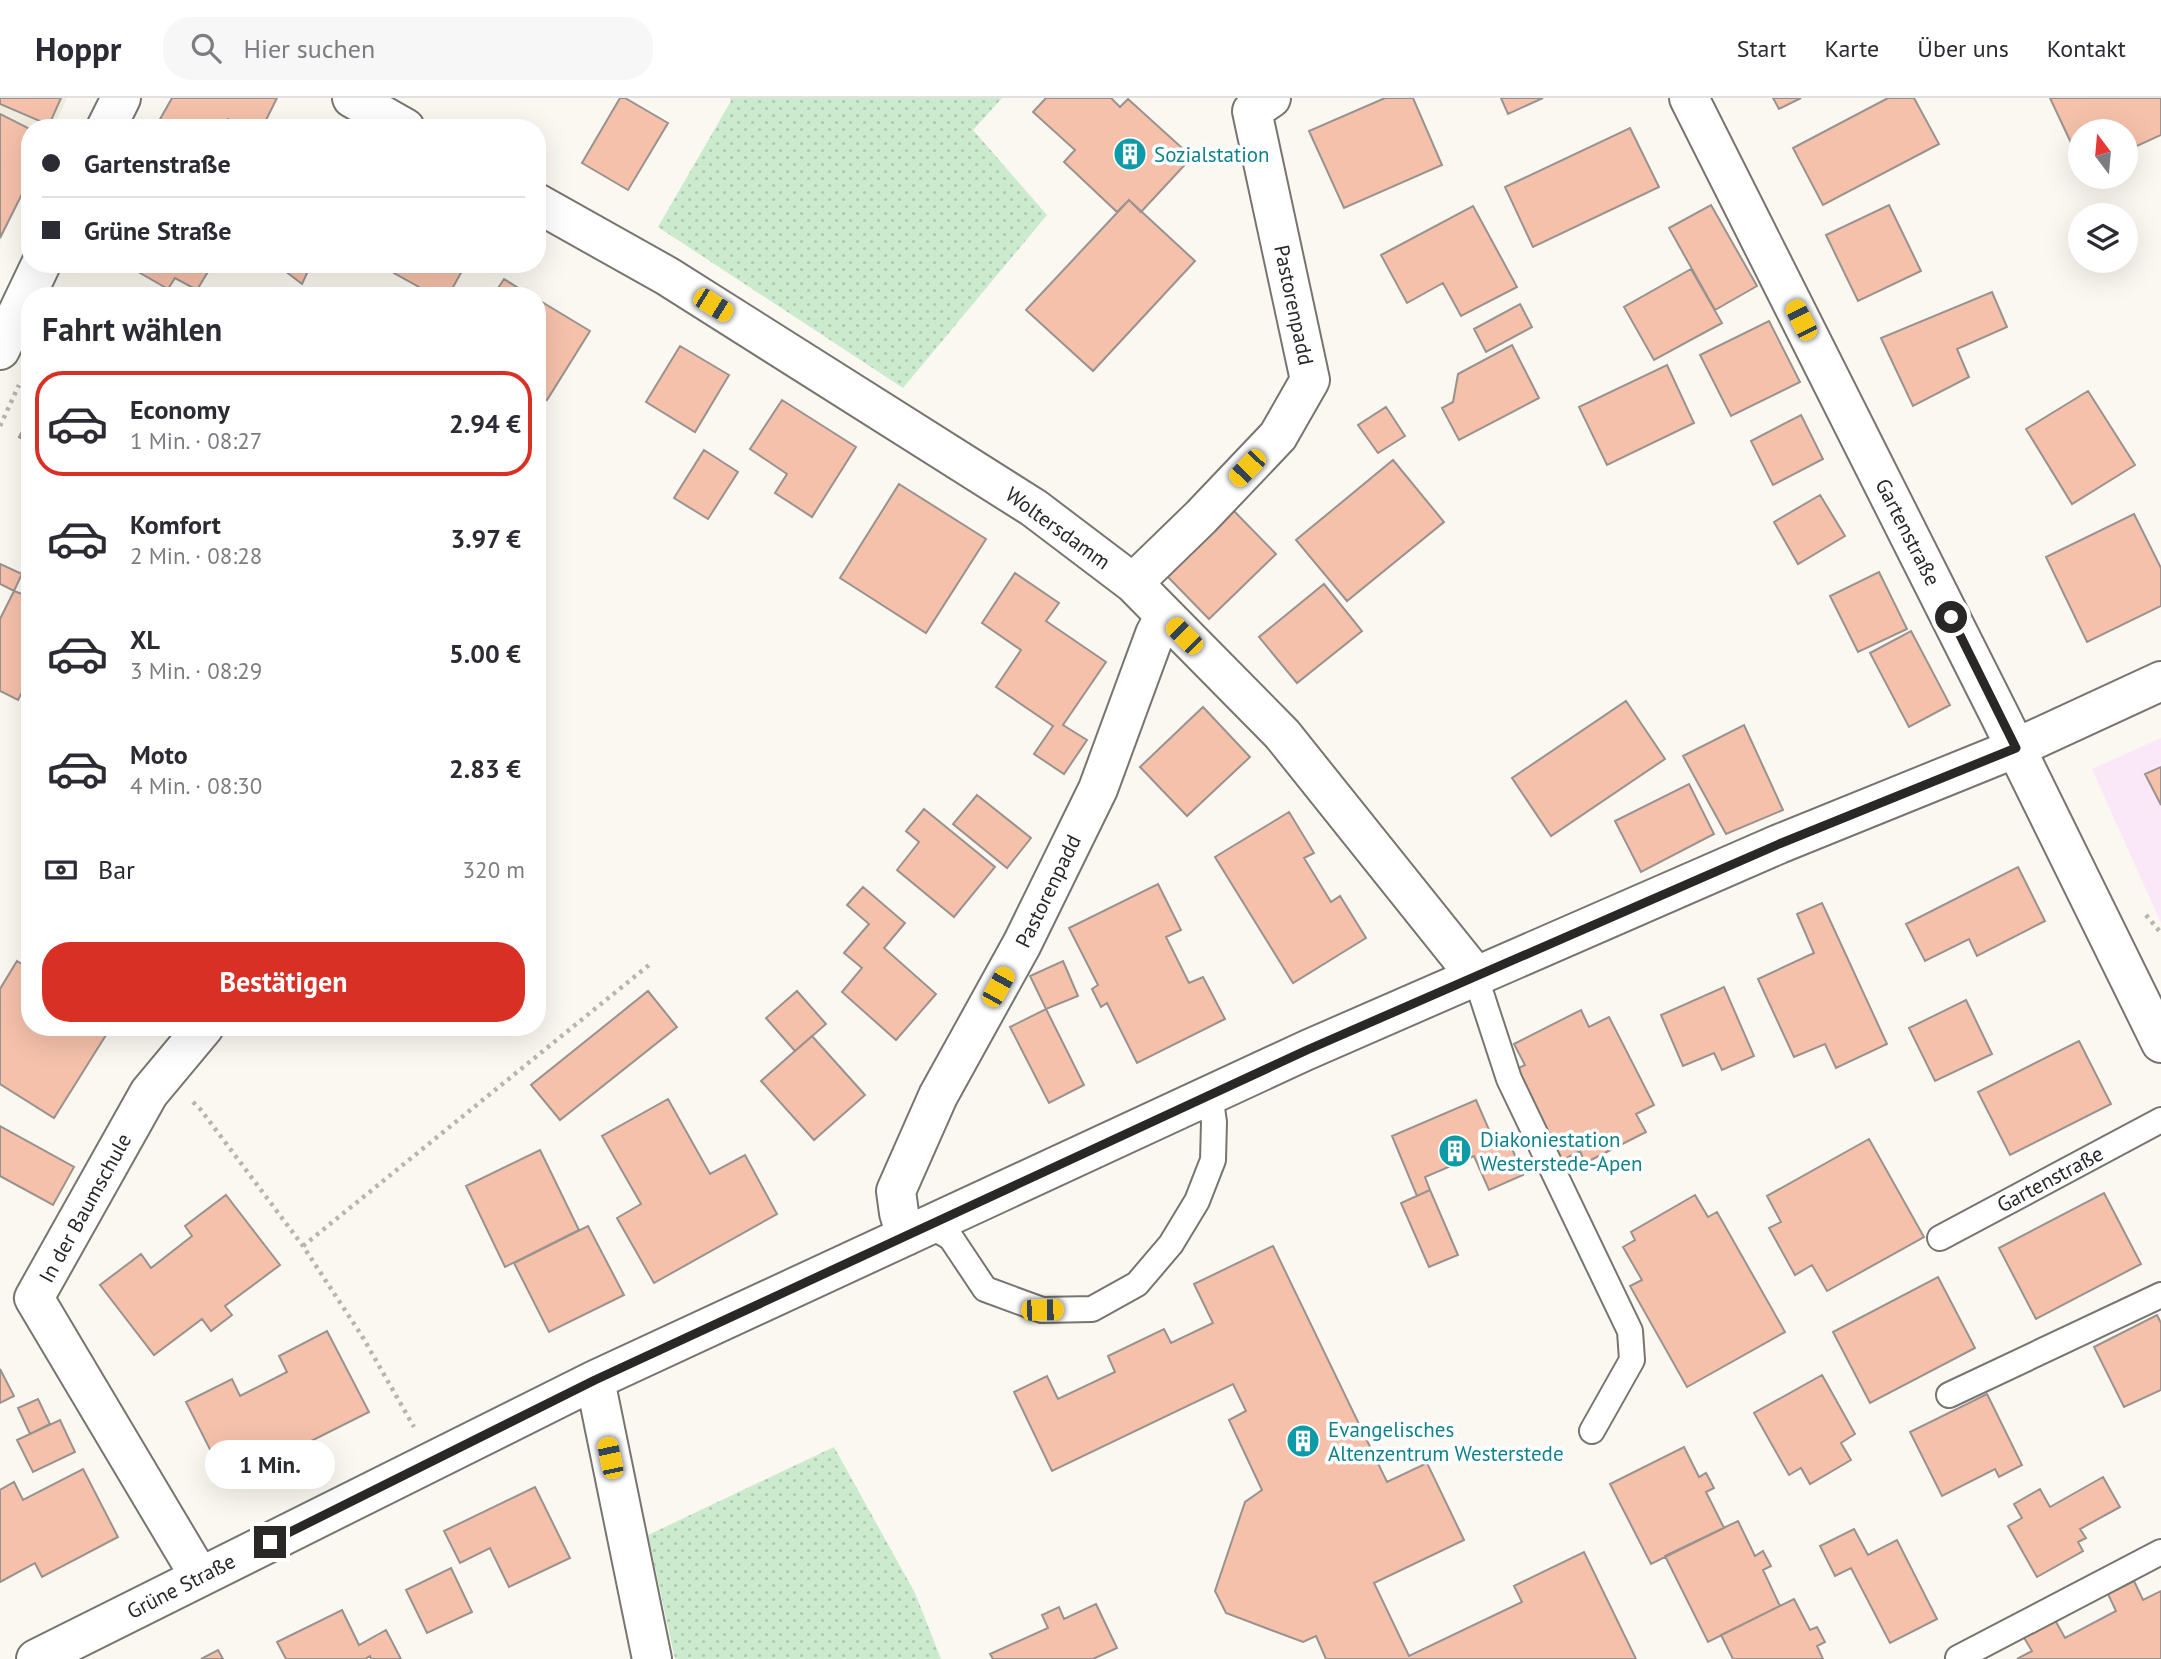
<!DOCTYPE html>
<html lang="de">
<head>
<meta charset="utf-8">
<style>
	body { margin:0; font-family:"PT Sans",sans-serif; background:#f7f7f7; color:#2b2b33; height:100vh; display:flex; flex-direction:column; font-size:26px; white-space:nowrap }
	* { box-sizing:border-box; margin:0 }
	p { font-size:23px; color:#7c7c81 }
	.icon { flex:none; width:38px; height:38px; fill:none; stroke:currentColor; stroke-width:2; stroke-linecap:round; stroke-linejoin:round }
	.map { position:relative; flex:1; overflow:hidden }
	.side { position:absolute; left:21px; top:189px; width:525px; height:749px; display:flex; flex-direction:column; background:#fff; border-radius:28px; box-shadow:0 7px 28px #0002 }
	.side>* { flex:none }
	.banner { position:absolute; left:21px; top:21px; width:525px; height:154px; border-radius:28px; box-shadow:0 7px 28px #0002; display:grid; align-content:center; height:154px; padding:0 21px; background:#fff }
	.needle { width:46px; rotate:344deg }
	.tools { position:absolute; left:2068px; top:21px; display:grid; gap:14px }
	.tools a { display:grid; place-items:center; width:70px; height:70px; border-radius:50%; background:#fff; box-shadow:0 7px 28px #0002; font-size:35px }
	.end { position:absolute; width:32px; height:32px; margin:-16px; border:9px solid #292826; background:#fff; box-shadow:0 0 0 4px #fff }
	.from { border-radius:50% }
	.bubble { position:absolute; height:49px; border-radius:24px; background:#fff; box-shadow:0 7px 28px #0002; font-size:23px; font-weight:700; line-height:49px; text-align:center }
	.car { position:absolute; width:21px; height:42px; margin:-21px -10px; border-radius:9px; box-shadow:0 0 5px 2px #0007; background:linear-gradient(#f5c518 24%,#345 0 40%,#f5c518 0 76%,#345 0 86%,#f5c518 0) }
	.banner b { display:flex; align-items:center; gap:24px; height:66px; font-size:26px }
	.banner b+b { border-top:2px solid #e1e1e2 }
	.banner i { width:18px; height:18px; background:#2b2b33 }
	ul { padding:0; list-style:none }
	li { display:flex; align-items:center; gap:21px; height:105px; margin:0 14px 10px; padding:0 7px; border:4px solid transparent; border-radius:28px }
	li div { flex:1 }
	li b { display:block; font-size:26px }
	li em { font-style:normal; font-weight:700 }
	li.current { border-color:#d93025 }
	li>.icon { width:63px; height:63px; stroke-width:1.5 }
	h2 { padding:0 21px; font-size:32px; line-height:84px }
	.pay { display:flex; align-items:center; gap:18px; height:77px; padding:0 21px; font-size:26px }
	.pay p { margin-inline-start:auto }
	.cta { display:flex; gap:14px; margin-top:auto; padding:14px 21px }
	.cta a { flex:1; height:80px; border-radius:28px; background:#d93025; color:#fff; font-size:28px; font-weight:700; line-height:80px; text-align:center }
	header { display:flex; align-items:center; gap:42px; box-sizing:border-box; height:98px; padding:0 35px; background:#fff; border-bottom:2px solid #e1e1e2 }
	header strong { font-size:33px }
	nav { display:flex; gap:38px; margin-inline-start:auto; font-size:24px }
	.search { width:490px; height:63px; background:#f7f7f7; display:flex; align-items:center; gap:18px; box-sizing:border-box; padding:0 24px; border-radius:28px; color:#7c7c81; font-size:26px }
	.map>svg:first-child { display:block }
	.built { fill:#f1edde }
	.education { fill:#fae8f9 }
	.grass { fill:url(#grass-dots) }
	.building { fill:#f5c1ab; stroke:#9a928f; stroke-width:2 }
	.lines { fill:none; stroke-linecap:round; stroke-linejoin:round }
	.lane-casing { stroke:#77756f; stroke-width:28 }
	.street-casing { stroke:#77756f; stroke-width:42 }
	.secondary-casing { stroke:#77756f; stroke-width:42 }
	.path { stroke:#b7b5b0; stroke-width:4.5; stroke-dasharray:3.5 5; stroke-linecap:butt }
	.lane { stroke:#fff; stroke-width:24 }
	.street { stroke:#fff; stroke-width:38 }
	.secondary { stroke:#fff; stroke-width:38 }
	.route { stroke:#292826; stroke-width:9 }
	.labels { text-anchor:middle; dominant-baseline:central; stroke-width:7; stroke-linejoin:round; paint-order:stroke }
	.culture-label { font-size:21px; fill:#0d838f; stroke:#fff; text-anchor:start }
	.street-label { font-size:21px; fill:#292826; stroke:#fff }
</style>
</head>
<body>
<header>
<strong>Hoppr</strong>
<div class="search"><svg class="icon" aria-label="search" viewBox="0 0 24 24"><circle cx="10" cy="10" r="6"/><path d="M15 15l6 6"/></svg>Hier suchen</div>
<nav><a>Start</a><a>Karte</a><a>Über uns</a><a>Kontakt</a></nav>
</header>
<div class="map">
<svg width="2161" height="1561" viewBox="0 0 2161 1561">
	<defs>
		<pattern id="grass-dots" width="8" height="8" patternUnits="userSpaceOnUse" patternTransform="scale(1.75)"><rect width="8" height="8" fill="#cbeace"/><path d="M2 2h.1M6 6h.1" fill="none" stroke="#aec9b1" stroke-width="1.8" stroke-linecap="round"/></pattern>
	</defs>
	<rect width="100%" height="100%" fill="#fbf8f1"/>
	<!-- built -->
	<path class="built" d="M0,0H67L53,30H30V80L0,144Z"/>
	<!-- education -->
	<path class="education" d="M2161,640V825L2092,671Z"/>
	<!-- grass -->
	<path class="grass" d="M730,0H1002L973,32L1047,117L903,290L658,129L731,3Z
		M834,1349L915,1495L941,1561H675L648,1437Z"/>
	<!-- building -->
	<path class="building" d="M0,0H61L49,27L0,6Z
		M172,0H277L262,30H246L228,21L224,30H155Z
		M620,0H625L668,25L628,92L582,65Z
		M1046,0H1111L1120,9L1128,1L1192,59L1141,114L1129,102L1117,114L1064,64L1075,52L1033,14Z
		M1385,0H1413L1442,67L1344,110L1309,33Z
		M1501,0H1543L1508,16Z
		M1773,0H1801L1779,11Z
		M1888,0H1914L1939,46L1823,107L1793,50Z
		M2050,0H2161V37L2126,53V33H2081V66Z
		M0,16L30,31V80L0,140Z
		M1630,30L1659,89L1533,149L1505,89Z
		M1129,102L1195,163L1093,273L1026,212Z
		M1711,107L1757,188L1715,212L1669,130Z
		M1889,107L1921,173L1858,203L1826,137Z
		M1473,108L1517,189L1461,218L1443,185L1407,205L1381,157Z
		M136,166H199L209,172L197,192L175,180L168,191L133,171Z
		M276,166H301L309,171L302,186Z
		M380,166H395L391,173Z
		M399,166H466L448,198H413L419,189L394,175Z
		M1691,171L1722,225L1654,262L1624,209Z
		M504,181L531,198H493Z
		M1992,194L2007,229L1957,251L1969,279L1913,308L1881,240Z
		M537,201L590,233L547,302L537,295Z
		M1520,206L1532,229L1486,254L1474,231Z
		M1769,223L1800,284L1731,318L1700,257Z
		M1512,247L1539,300L1459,342L1442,310L1453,304L1458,276Z
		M680,248L729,277L695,334L646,304Z
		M1667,267L1694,325L1607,367L1579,309Z
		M2088,293L2135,367L2072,406L2026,331Z
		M782,302L856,349L812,419L775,395L787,376L750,351Z
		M1386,309L1405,338L1378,355L1358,327Z
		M1801,317L1823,361L1773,387L1751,343Z
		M30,319V345L19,339Z
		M704,352L738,374L708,421L674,400Z
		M1393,362L1444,424L1347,503L1296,442Z
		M899,386L986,441L926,535L840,480Z
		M1820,397L1845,438L1798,466L1774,424Z
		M1232,411L1276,456L1209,521L1165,476Z
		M2134,416L2161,470V508L2087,544L2046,459Z
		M0,466L22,476L14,493L0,486Z
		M1879,474L1907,531L1858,554L1830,498Z
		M1015,475L1059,505L1046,523L1106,564L1063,627L1087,642L1064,676L1034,656L1053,628L996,589L1021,552L982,525Z
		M1324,486L1362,533L1297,585L1259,539Z
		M14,493L30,499V579L18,602L0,593V521Z
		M1911,533L1950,607L1909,629L1870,555Z
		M1626,603L1665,661L1551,738L1512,680Z
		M1203,609L1250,659L1187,718L1140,669Z
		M1744,627L1783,712L1726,736L1683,658Z
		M2161,669V707L2145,676Z
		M1689,686L1714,736L1641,774L1615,723Z
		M977,697L1031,740L1007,770L953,726Z
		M924,711L995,769L954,819L897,772L919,744L906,733Z
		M1289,714L1314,755L1304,760L1331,804L1340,798L1366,840L1293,885L1215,759Z
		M2018,769L2045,823L1977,858L1969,841L1925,863L1906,826Z
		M1158,786L1181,832L1166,839L1189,885L1203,879L1225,921L1137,965L1107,905L1101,909L1092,891L1098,887L1069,830Z
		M863,789L905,825L884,850L936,896L896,942L842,894L862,870L844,855L869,826L847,807Z
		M1822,805L1887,946L1836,970L1825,946L1794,959L1758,881L1814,855L1797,816Z
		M17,863L30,871V929H111L54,1020L0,986V891Z
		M1063,863L1078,898L1046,911L1030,878Z
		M1724,889L1754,958L1722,972L1714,955L1683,968L1661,917Z
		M648,893L677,929L560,1022L531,987Z
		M797,893L826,926L795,953L766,920Z
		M1966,902L1992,956L1935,983L1909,930Z
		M1046,911L1084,987L1049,1005L1010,929Z
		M1581,912L1589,929L1609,919L1654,1007L1636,1016L1646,1034L1585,1065L1580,1053L1561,1063L1515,972L1525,967L1514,946Z
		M812,938L865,997L814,1042L761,983Z
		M2079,943L2111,1006L2010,1057L1978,994Z
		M668,1001L710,1076L745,1057L777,1116L654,1185L617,1120L641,1106L602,1038Z
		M1476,1002L1496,1048L1509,1043L1523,1077L1489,1092L1474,1058L1425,1079L1430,1092L1417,1098L1392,1038Z
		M0,1028L74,1069L53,1107L0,1078Z
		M1869,1041L1924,1139L1827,1193L1812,1167L1795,1177L1769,1130L1781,1124L1767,1098Z
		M540,1052L579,1132L505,1169L466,1088Z
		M1430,1092L1458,1157L1429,1169L1401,1105Z
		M2104,1095L2141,1166L2036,1221L1999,1150Z
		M226,1097L280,1167L225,1208L232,1217L211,1233L202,1221L154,1257L100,1187L141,1156L151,1170L192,1138L185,1128Z
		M1695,1097L1708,1119L1717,1114L1785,1234L1687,1289L1630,1188L1642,1182L1623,1149L1635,1142L1631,1134Z
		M588,1128L624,1197L549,1234L514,1165Z
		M1273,1148L1387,1384L1427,1365L1464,1442L1374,1485L1409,1558L1522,1504L1514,1488L1584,1454L1636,1561H1326L1316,1538L1303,1544L1226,1515L1215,1493L1245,1404L1262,1392L1229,1322L1246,1313L1233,1286L1052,1373L1014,1294L1047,1278L1058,1301L1115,1274L1108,1258L1164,1231L1171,1245L1213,1225L1194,1186Z
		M1938,1179L1975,1250L1870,1305L1833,1234Z
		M2157,1217L2161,1225V1292L2124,1309L2094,1249Z
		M327,1233L369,1314L311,1343L317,1355L293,1367L286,1353L226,1383L186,1304L232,1281L240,1298L287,1274L279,1258Z
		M0,1271L14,1298L0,1305Z
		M1822,1277L1855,1336L1841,1345L1851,1362L1810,1386L1801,1370L1789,1377L1754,1315Z
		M1987,1296L2022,1367L1999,1379L1995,1371L1942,1398L1910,1334Z
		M38,1301L50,1326L30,1336L18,1310Z
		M60,1322L75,1354L33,1374L17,1342Z
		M1684,1349L1699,1379L1706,1375L1714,1390L1706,1394L1724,1430L1651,1466L1610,1386Z
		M83,1371L118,1439L42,1479L35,1465L0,1484V1392L14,1384L23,1402Z
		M2103,1379L2120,1409L2080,1431L2086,1440L2078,1444L2083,1453L2037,1479L2008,1428L2022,1420L2014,1406L2040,1391L2050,1409Z
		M535,1389L570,1460L509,1489L490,1450L460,1465L444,1433Z
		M1738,1423L1755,1458L1763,1453L1771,1468L1763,1472L1780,1508L1708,1544L1665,1458Z
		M1854,1431L1868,1457L1897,1442L1937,1521L1890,1545L1851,1470L1835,1478L1820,1448Z
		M451,1470L472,1514L427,1535L406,1492Z
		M2134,1483L2143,1502L2161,1493V1561H2017L2032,1553L2023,1538L2055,1522L2065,1540L2116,1513L2108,1496Z
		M1794,1501L1810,1532L1817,1529L1825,1544L1817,1548L1823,1561H1733L1721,1537Z
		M1096,1506L1117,1550L1093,1561H993L990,1556L1048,1530L1042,1517L1059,1509L1064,1521Z
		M342,1512L359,1547L386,1532L401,1561H371L370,1558L365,1561H286L277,1544Z
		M218,1552L223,1561H201Z"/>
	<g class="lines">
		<defs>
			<path id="lane" d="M1475,877L1509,981L1630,1233L1632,1262L1592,1333
				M929,1127L951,1140L985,1191L1042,1212L1092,1211L1137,1186L1171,1146L1197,1103L1213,1062L1214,1024L1210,997
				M1940,1140L2161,1022
				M1949,1297L2161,1197
				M1958,1560L2161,1454"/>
			<path id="street" d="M352,0L405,30
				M1689,0L2000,618L2161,945
				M537,105L667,178L1034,410L1133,485L1282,636L1475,877
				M1133,485L1201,419L1278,338L1310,282L1252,13L1271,0
				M906,1138L899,1115L896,1093L938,998L1022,846L1098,691L1155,536L1164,519
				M595,1282L652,1561
				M200,1479L34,1200L149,995L204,929
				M36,1561L595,1282L1307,952L1779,746L2016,650L2161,583"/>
			<path id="secondary" d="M106,30L121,0
				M0,252L41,166"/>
		</defs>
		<!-- lane casing -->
		<use href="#lane" class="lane-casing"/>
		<!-- street casing -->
		<use href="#street" class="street-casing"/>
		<!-- secondary casing -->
		<use href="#secondary" class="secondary-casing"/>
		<!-- path -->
		<path class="path" d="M0,328L19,287
			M2146,817L2161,835
			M193,1004L201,1012L303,1148L362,1238L414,1329
			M303,1148L649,867"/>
		<!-- lane -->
		<use href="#lane" class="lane"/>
		<!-- street -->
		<use href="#street" class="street"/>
		<!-- secondary -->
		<use href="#secondary" class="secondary"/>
	</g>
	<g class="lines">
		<!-- route -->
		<path class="route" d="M270,1444L595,1282L1307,952L1779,746L2016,650L1951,519"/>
	</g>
	<!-- icons -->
	<defs>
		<symbol id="building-disc" viewBox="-11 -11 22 22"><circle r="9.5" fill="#0f9aa8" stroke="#fff"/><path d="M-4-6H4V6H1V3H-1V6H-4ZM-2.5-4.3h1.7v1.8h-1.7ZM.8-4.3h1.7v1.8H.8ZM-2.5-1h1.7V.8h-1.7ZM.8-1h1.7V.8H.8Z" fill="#fff"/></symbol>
	</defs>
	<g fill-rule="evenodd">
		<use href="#building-disc" x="1111" y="37" width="38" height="38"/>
		<use href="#building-disc" x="1436" y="1034" width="38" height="38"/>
		<use href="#building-disc" x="1284" y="1324" width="38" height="38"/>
	</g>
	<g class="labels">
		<!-- culture labels -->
		<g class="culture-label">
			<text x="1154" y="56">Sozialstation</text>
			<text x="1480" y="1041">Diakoniestation<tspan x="1480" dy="24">Westerstede-Apen</tspan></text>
			<text x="1328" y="1331">Evangelisches<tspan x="1328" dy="24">Altenzentrum Westerstede</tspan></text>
		</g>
		<!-- street labels -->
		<g class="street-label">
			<text transform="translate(1294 207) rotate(78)">Pastorenpadd</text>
			<text transform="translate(1058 430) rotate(36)">Woltersdamm</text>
			<text transform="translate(1908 434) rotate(63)">Gartenstraße</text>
			<text transform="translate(1048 793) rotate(-64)">Pastorenpadd</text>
			<text transform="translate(2050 1081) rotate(-28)">Gartenstraße</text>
			<text transform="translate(85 1110) rotate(-61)">In der Baumschule</text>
			<text transform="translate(181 1488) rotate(-27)">Grüne Straße</text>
		</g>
	</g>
</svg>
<div class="tools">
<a><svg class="needle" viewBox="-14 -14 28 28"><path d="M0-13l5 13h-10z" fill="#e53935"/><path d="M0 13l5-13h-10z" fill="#7c7c81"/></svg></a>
<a><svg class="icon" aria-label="layers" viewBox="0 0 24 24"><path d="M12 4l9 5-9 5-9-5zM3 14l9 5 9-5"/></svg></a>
</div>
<i class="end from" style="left:1951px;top:519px"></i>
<i class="end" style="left:270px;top:1444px"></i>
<div class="bubble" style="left:205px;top:1342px;width:130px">1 Min.</div>
<i class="car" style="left:713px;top:207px;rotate:122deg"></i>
<i class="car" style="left:1801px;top:222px;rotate:333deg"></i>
<i class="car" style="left:1247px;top:370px;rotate:224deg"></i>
<i class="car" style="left:1184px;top:538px;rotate:315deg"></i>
<i class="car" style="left:998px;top:889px;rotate:29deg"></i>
<i class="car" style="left:1042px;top:1212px;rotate:89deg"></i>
<i class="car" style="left:610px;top:1360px;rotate:348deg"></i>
<div class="banner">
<b><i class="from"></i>Gartenstraße</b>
<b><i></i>Grüne Straße</b>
</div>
<section class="side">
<h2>Fahrt wählen</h2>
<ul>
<li class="current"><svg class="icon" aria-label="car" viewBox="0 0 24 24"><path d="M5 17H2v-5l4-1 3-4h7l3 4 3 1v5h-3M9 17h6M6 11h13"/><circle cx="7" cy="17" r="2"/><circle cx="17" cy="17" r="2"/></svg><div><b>Economy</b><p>1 Min. · 08:27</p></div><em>2.94 €</em></li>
<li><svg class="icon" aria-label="car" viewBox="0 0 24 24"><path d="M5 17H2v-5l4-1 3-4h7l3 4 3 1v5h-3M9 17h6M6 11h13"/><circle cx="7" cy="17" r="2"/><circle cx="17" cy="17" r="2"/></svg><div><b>Komfort</b><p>2 Min. · 08:28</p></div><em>3.97 €</em></li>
<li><svg class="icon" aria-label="car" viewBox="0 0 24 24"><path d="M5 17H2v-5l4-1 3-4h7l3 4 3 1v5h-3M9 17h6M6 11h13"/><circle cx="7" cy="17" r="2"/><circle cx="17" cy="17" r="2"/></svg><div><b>XL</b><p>3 Min. · 08:29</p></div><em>5.00 €</em></li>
<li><svg class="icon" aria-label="car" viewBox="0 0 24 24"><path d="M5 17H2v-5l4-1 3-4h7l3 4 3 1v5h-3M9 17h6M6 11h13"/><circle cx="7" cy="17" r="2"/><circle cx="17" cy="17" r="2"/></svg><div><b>Moto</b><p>4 Min. · 08:30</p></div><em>2.83 €</em></li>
</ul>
<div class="pay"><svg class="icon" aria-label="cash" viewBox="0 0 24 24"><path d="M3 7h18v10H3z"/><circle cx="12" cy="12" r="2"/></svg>Bar<p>320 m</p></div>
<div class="cta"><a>Bestätigen</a></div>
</section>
</div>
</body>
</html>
